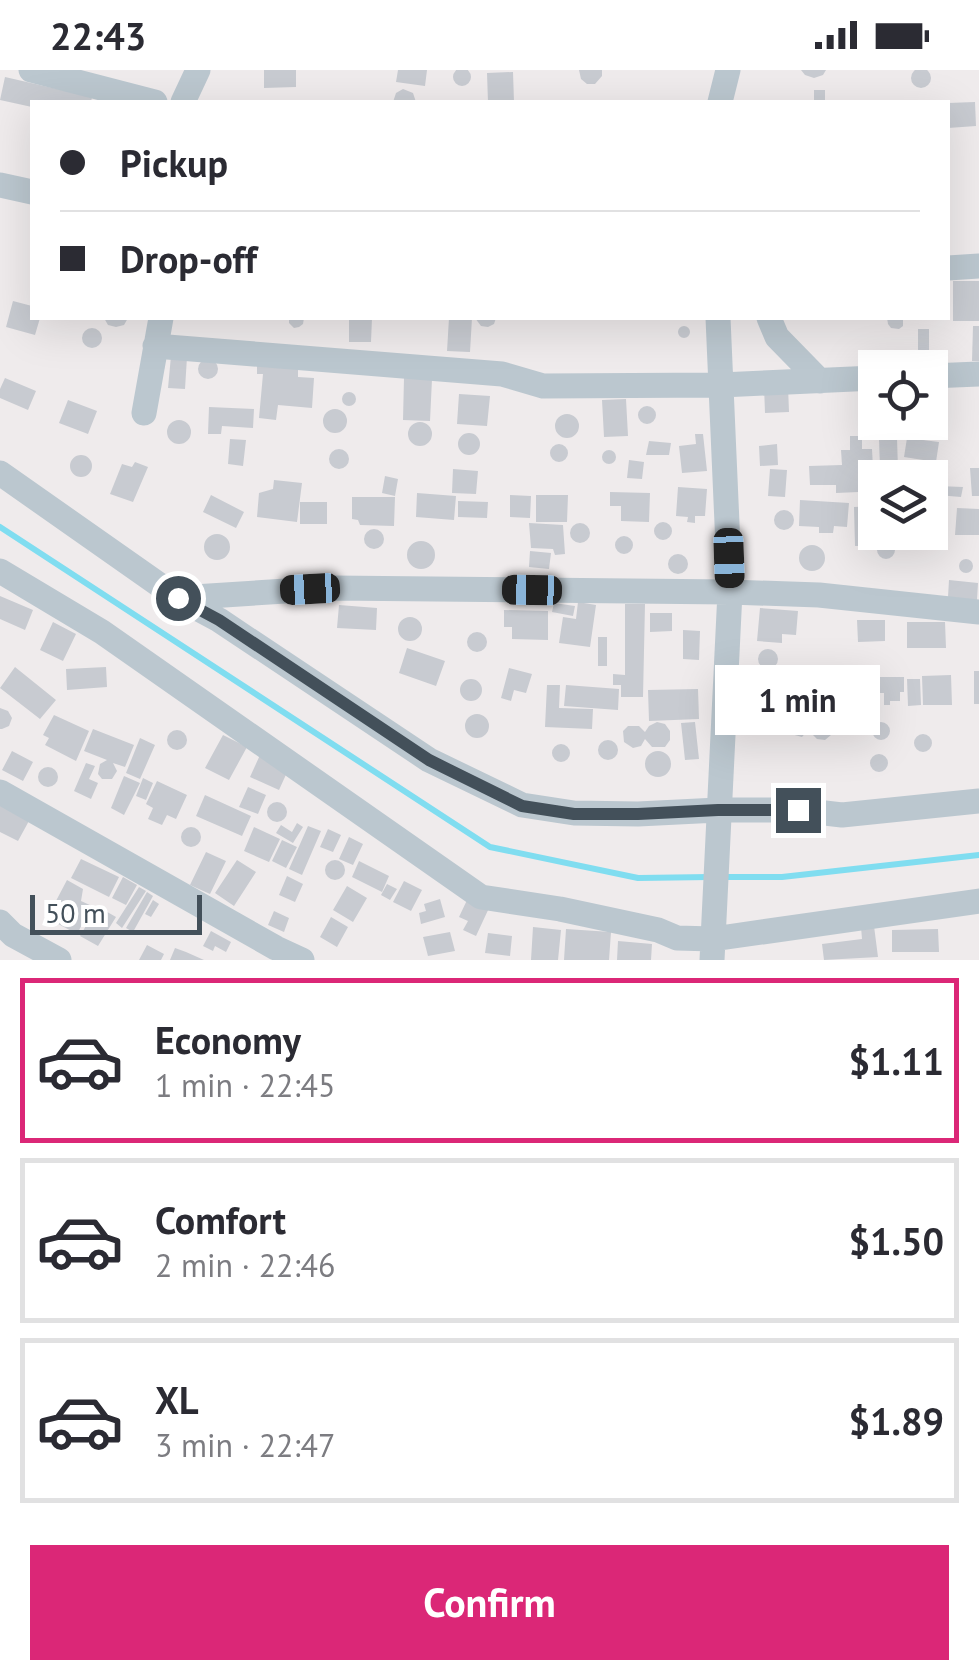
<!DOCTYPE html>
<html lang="en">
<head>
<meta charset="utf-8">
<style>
	body { margin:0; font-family:"PT Sans",sans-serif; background:#f2f2f3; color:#2b2b33; height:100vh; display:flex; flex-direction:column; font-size:38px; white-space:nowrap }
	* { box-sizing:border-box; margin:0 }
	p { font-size:32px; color:#7c7c81 }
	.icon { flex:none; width:55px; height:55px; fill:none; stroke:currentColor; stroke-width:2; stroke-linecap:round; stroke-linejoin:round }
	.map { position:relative; height:890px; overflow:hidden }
	.drawer { display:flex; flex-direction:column; background:#fff; flex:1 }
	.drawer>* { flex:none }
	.banner { position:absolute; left:30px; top:30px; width:920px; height:220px; border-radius:0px; box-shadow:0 10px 40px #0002; display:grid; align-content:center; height:220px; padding:0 30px; background:#fff }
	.tools { position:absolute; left:858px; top:280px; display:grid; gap:20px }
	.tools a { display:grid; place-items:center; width:90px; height:90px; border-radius:0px; background:#fff; box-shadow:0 10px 40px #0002; font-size:50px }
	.scale { position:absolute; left:30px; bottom:25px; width:172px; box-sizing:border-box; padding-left:10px; border:5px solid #43505a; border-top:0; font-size:28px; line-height:35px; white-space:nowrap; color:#43505a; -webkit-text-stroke:8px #fff; paint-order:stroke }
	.end { position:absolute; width:45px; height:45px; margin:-22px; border:12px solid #43505a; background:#fff; box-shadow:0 0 0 5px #fff }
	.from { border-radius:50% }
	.bubble { position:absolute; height:70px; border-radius:0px; background:#fff; box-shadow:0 10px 40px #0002; font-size:32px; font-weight:800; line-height:70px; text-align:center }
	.car { position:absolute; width:30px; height:60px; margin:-30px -15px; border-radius:12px; box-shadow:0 0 8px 2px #0007; background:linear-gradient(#222 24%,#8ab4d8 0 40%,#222 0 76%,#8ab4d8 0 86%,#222 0) }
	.banner b { display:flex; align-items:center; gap:35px; height:95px; font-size:38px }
	.banner b+b { border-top:2px solid #e1e1e2 }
	.banner i { width:25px; height:25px; background:#2b2b33 }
	ul { padding:18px 0 0; list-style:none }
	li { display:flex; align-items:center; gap:30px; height:165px; margin:0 20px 15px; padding:0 10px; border:5px solid #e1e1e2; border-radius:0px }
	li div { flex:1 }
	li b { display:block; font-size:38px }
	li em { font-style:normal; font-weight:800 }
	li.on { border-color:#db2777 }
	li>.icon { width:90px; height:90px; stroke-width:1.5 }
	.primary-button { display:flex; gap:20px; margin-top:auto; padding:20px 30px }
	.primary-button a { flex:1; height:115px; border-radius:0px; background:#db2777; color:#fff; font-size:40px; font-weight:800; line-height:115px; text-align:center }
	.status { display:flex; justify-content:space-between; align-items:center; height:70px; padding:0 50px; background:#fff; direction:ltr }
	.status svg { height:28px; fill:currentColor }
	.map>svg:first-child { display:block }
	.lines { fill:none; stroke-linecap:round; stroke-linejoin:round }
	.stream { stroke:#80ddf0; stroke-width:6 }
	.building { fill:#c8cbd1 }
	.minor { stroke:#bbc7cf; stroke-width:25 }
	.route { stroke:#43505a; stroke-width:12 }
</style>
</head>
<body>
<div class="status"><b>22:43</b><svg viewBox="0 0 49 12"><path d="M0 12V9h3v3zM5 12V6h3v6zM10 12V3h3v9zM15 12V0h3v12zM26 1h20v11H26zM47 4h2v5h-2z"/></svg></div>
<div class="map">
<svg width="979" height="890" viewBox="0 0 979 890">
	<rect width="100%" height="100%" fill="#efebec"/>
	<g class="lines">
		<!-- stream -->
		<path class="stream" d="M0,457L490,777L638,808L710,807
			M723,807H782L979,785"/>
	</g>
	<!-- building -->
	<path class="building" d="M453 7a9 9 0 1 1 18 0a9 9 0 1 1-18 0Z
		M911 8a10 10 0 1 1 20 0a10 10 0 1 1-20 0Z
		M264,0H296V17L264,18Z
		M398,0H427L425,16L396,12Z
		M579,0H602V6L595,14H587L581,9Z
		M801,0H826L823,5L814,8L805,5Z
		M513,2L514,32H488L487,3Z
		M5,7L92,27L91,32H32V37L0,30Z
		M403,19L413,23L416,32H393L396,23Z
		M814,20H825V32H814Z
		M975,32L976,56L948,58V33Z
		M953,211H979V251H953Z
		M13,231L32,236V248H40L35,265L6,257Z
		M104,248H128L124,255L116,257L108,255Z
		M289,248H304L303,254L299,257L294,258L289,253Z
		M349,248H372L371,272H349Z
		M449,248H472L470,282L447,281Z
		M475,248H496L494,254L488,257L481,256Z
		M887,248H903V256L899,259L891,258L888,254Z
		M973,256H979V291H972Z
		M678 262a6 6 0 1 1 12 0a6 6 0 1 1-12 0Z
		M82 268a10 10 0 1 1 20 0a10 10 0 1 1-20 0Z
		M918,259H929V281H918Z
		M171,286L187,287L185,319L168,318Z
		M198 299a10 10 0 1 1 20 0a10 10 0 1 1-20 0Z
		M257,292L298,294V307L314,308L312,338L278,335L276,350L259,348L263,304H257Z
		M5,308L36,321L28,340L0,328V319Z
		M404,308L432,309L430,351L403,350Z
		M764,316H788L789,342L765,343Z
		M342 329a7 7 0 1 1 14 0a7 7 0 1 1-14 0Z
		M459,324L490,326L487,356L457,354Z
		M626,329L628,366L604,367L602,330Z
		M68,330L97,341L88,364L59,353Z
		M638 345a9 9 0 1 1 18 0a9 9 0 1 1-18 0Z
		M209,337L254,339L253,358L222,356L221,364H208Z
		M930,337L935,339L938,346L936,353L931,358H924L914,352H930Z
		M323 351a12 12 0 1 1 24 0a12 12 0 1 1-24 0Z
		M555 356a12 12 0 1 1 24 0a12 12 0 1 1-24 0Z
		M167 362a12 12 0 1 1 24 0a12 12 0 1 1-24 0Z
		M408 364a12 12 0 1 1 24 0a12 12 0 1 1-24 0Z
		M458 374a11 11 0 1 1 22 0a11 11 0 1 1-22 0Z
		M695,364H703L707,401L682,403L679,376L696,374Z
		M850,366H862V379H872L874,415L858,416L859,422L836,423V415H810L809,396L842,395L841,380H850Z
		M879,368H897L898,400H880Z
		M907,368L939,372L936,392L904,387Z
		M230,369L246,370L243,396L228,394Z
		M649,371L671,373L669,385H646Z
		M777,374L778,395L760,396L759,376Z
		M550 383a9 9 0 1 1 18 0a9 9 0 1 1-18 0Z
		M329 389a10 10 0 1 1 20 0a10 10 0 1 1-20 0Z
		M602 387a7 7 0 1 1 14 0a7 7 0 1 1-14 0Z
		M70 396a11 11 0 1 1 22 0a11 11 0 1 1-22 0Z
		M629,390L644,392L642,409L627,408Z
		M135,392L148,397L133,432L110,424L122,394L132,397Z
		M970,398H979V426H972Z
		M453,399L478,401L476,424L452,423Z
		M770,399L787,400L785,427L768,426Z
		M385,406L398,409L395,426L382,423Z
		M274,410L302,413L297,452L257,447L259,423L273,419Z
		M938,416L963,417L961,427L937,425Z
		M678,417L707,419L705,446H695V453L687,452L688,447L676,446Z
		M610,422L650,423L649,452L621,451V436H610Z
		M417,423L456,426L454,450L416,447Z
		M211,425L244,442L236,458L203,442Z
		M510,425L531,426L530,448L510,447Z
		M536,425H568L567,452H536Z
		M352,427H395L394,456L360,455L358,450L352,449Z
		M800,430L849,433L847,457L834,456L833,463H819V457L799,456Z
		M458,431L488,432L487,448L458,447Z
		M300,432H327V454H300Z
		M875,436V458H867L868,476H855L854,437Z
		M957,438L979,439V465H955Z
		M774 450a10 10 0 1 1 20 0a10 10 0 1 1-20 0Z
		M654 461a9 9 0 1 1 18 0a9 9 0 1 1-18 0Z
		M570 463a10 10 0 1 1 20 0a10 10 0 1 1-20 0Z
		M529,453L563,455L565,484L555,485L553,479L531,478Z
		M364 469a10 10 0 1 1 20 0a10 10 0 1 1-20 0Z
		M204 477a13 13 0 1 1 26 0a13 13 0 1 1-26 0Z
		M615 475a9 9 0 1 1 18 0a9 9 0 1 1-18 0Z
		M877 480a9 9 0 1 1 18 0a9 9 0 1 1-18 0Z
		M407 485a14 14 0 1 1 28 0a14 14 0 1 1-28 0Z
		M799 488a13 13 0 1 1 26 0a13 13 0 1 1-26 0Z
		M530,481L551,483L549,499L529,497Z
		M668 494a10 10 0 1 1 20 0a10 10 0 1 1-20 0Z
		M959 496a7 7 0 1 1 14 0a7 7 0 1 1-14 0Z
		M949,510L978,513L977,530L948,527Z
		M0,526L33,540L25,560L0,549Z
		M578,532L596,535L590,577L559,573L563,547L576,549Z
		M554,533L575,536L573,546L552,542Z
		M625,534H645L643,627H621V615H613V604L625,605Z
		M339,535L377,538L376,560L337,558Z
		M760,538L798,541L796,565L782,564V573L757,571Z
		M504,540L548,541V570L512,569V557H504Z
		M650,543H672V561L650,562Z
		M398 559a12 12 0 1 1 24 0a12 12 0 1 1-24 0Z
		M857,550H885V571L858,572Z
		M53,552L76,564L63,591L40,580Z
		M907,552H945L946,578H907Z
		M683,560L700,561L699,590L683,589Z
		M467 572a10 10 0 1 1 20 0a10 10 0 1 1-20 0Z
		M598,567H607V596H598Z
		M407,578L445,591L436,616L399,603Z
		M758 589a10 10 0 1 1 20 0a10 10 0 1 1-20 0Z
		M15,597L56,630L40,649L0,618Z
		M106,597L107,617L67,620L66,599Z
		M509,598L532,604L526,623L514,620L511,631L501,628Z
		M825,598L827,621L801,623L799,599Z
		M974,601H979V634H974Z
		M951,605L952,635H923L922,606Z
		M873,607H904V622H900V631H890V635H884V623H880V632H873Z
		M460 620a11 11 0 1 1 22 0a11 11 0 1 1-22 0Z
		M907,609H920L921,635L908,636Z
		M547,615H560L559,638L593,639L592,659L545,657Z
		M566,615L619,619L618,640L564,636Z
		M698,619L699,649L649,651L648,620Z
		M857,622H870V642H856Z
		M0,638L8,641L12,648L9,656L2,659H0Z
		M801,644L807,648L810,655L816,648H827L833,658L831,665L825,670L817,669L812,664L810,658L802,667L791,664L787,658L788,651L793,645Z
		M465 656a12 12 0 1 1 24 0a12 12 0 1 1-24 0Z
		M54,645L89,661L76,691L45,675L49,668L43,665Z
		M872 661a9 9 0 1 1 18 0a9 9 0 1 1-18 0Z
		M657,652L665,654L670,661V670L665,677H652L645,669L641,676L633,678L624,672L623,661L628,656H639L645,662L649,656Z
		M695,652L699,689L685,690L681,653Z
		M93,659L134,675L125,697L113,693L117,701L112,709H102L98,704L100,694L107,690L84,681Z
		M167 670a10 10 0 1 1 20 0a10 10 0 1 1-20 0Z
		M914 673a9 9 0 1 1 18 0a9 9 0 1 1-18 0Z
		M223,665L247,677L229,710L205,698Z
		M140,668L155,675L140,709L126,703Z
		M598 680a10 10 0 1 1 20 0a10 10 0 1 1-20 0Z
		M552 683a9 9 0 1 1 18 0a9 9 0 1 1-18 0Z
		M12,681L33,692L23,711L2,700Z
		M645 694a13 13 0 1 1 26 0a13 13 0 1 1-26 0Z
		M870 693a9 9 0 1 1 18 0a9 9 0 1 1-18 0Z
		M260,685L289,698L279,720L250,707Z
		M86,693L95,696L89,709L98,713L91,729L74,721Z
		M38 707a10 10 0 1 1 20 0a10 10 0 1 1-20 0Z
		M124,706L140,713L124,745L111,738Z
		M143,708L153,713L146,730L136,726Z
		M157,711L187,725L176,749L167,745L162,755L148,749L153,738L146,734Z
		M248,717L266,725L258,744L239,737Z
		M205,725L251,746L242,766L196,746Z
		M267 742a10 10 0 1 1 20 0a10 10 0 1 1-20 0Z
		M0,733L30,749L18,771L0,762Z
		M297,753L303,757L293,773L276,763L281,755L292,762Z
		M308,756L321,761L302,805L289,799Z
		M181 767a10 10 0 1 1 20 0a10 10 0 1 1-20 0Z
		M254,757L280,769L269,792L244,781Z
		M328,759L341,765L333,782L320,777Z
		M349,767L363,774L353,795L339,789Z
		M282,770L297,777L286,798L272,791Z
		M206,782L226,791L210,824L190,815Z
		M81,789L119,807L109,827L71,808Z
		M325 800a10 10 0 1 1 20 0a10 10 0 1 1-20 0Z
		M237,790L256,802L234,836L215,823Z
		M359,791L389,806L382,822L352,807Z
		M287,806L303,814L295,832L279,825Z
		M123,807L137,815L126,835L112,828Z
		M67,810L83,819L81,831L92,836L77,864L47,848Z
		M404,811L422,820L411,841L393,832Z
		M387,814L397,819L390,830L381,825Z
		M347,816L367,828L353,852L333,840Z
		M139,817L146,821L122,858L116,853Z
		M147,822L153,826L133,862L126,858Z
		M468,828L489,838L476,866L463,860L468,851L459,847Z
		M440,829L445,847L421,854L419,843L426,841L424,834Z
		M153,830L159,834L151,847L145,844Z
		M102,839L116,847L98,876L80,866L94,842L99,844Z
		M274,841L289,848L284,862L268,855Z
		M331,847L348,857L337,877L320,867Z
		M874,856L878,887L824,890L822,874L862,869L861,857Z
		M533,857L561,860L558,890H531Z
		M566,859L611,862L609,890H564Z
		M938,859L939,882H892V860Z
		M211,861L231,872L226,882L215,876L213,881L203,876Z
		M450,862L455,881L428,886L423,867Z
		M488,863L512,866L510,886L485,883Z
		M618,871L652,874L651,890H617Z
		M147,875L164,884L161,890H139Z
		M175,878L186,882L204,890H170Z"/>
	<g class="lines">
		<!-- minor -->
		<path class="minor" d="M31,0L155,32
			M183,32L198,0
			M720,32L728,0
			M0,115L32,122
			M948,198L979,196
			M769,248L777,267L820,311
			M155,276L502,304L543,316L721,315L875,308
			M930,306L979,304
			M144,343L161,248
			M0,403L178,528L219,550L429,690L522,735L574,743L638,744L718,740H799L842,745L979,731
			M0,501L102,562L481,827L560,839L658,860L677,868L713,869L979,831
			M178,528L333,518L730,522L819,525L979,542
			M0,722L276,878L302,890
			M0,852L13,865L59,890
			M712,890L730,522L718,248"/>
	</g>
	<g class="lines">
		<!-- route -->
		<path class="route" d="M178,528L219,550L429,690L522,736L574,744H638L718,740H798"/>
	</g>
</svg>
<div class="tools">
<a><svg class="icon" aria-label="locate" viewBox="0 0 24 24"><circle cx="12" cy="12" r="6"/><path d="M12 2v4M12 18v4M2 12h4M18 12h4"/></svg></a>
<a><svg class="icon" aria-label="layers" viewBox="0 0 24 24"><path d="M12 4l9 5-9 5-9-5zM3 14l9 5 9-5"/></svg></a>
</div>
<div class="scale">50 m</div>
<i class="end from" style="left:178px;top:528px"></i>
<i class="end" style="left:798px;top:740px"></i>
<div class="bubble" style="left:715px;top:595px;width:165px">1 min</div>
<i class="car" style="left:729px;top:488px;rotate:178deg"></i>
<i class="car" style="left:310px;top:519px;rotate:267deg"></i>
<i class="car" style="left:532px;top:520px;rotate:271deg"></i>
<div class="banner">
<b><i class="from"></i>Pickup</b>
<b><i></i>Drop-off</b>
</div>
</div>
<section class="drawer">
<ul>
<li class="on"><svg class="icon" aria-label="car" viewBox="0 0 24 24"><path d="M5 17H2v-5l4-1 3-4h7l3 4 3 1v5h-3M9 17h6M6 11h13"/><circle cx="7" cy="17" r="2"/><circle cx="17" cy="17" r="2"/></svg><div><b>Economy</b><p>1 min · 22:45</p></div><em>$1.11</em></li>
<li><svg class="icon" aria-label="car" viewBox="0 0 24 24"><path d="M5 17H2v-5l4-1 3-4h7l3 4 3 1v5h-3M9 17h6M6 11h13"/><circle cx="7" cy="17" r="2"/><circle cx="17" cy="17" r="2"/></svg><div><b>Comfort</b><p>2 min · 22:46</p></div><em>$1.50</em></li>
<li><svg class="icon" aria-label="car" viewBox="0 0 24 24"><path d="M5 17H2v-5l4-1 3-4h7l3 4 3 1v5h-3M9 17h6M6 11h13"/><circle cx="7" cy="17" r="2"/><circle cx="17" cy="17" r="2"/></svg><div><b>XL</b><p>3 min · 22:47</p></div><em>$1.89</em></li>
</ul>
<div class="primary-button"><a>Confirm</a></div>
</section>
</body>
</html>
